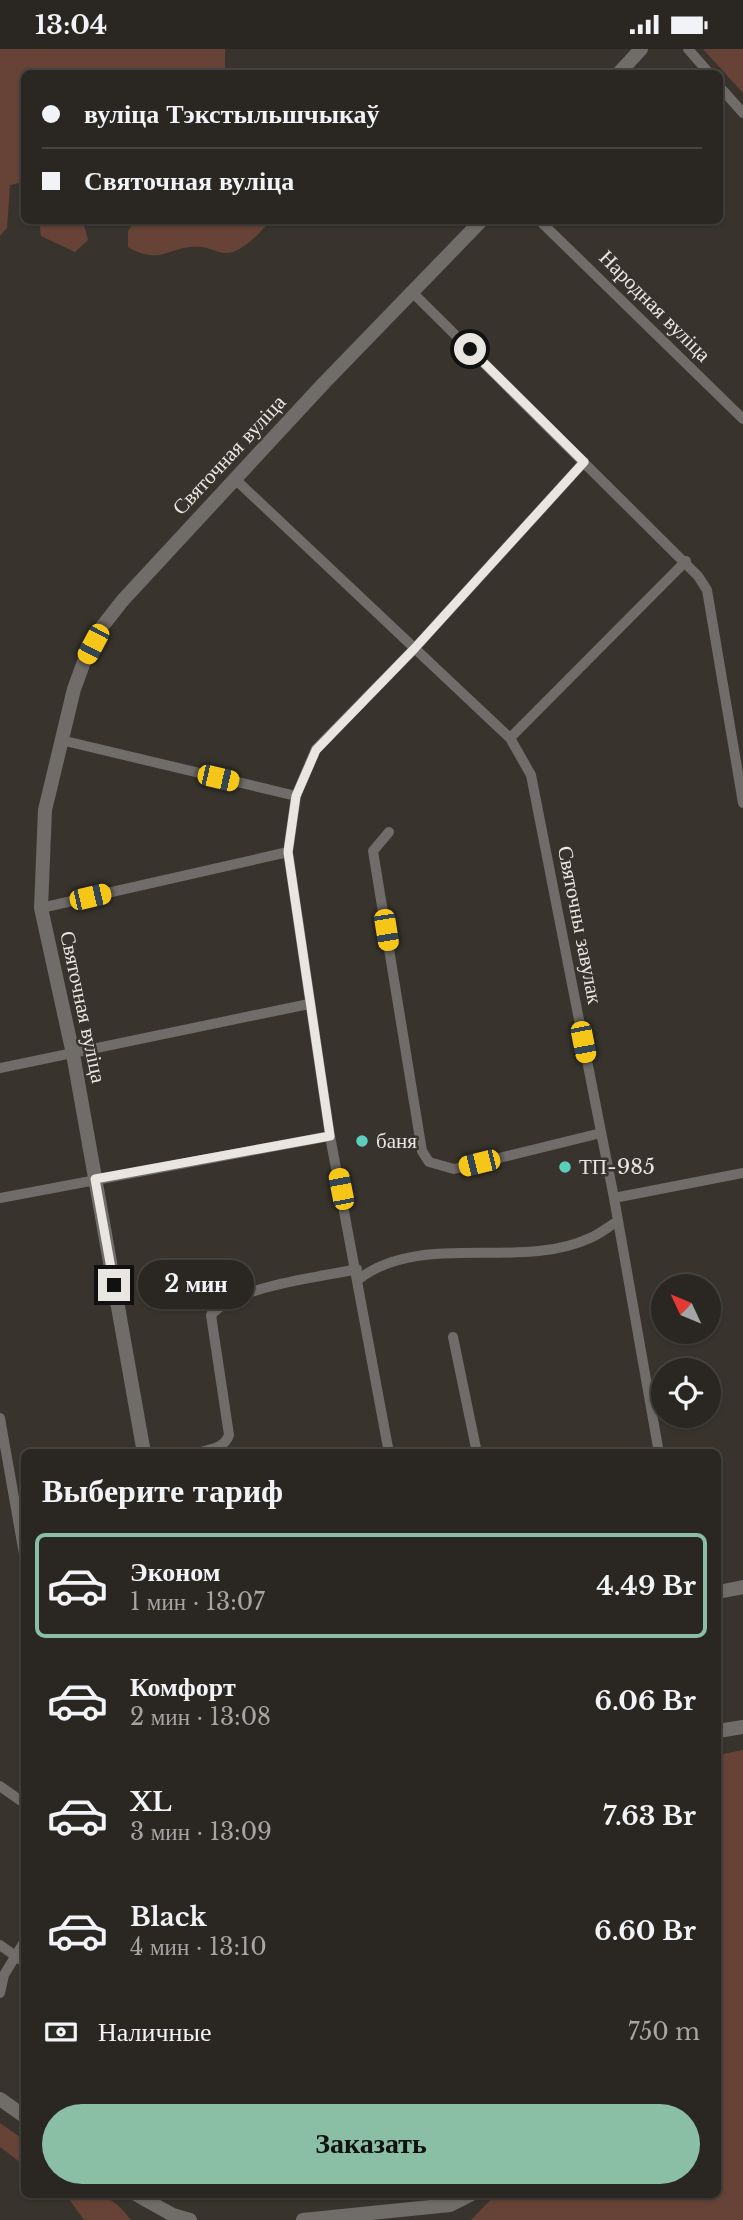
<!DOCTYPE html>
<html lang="ru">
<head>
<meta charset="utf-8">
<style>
	body { margin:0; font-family:"Libre Baskerville",serif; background:#322f2a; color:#f1f3f6; height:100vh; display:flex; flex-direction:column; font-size:26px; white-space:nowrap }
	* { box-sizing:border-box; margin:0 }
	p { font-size:23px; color:#a5a5a5 }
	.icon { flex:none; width:38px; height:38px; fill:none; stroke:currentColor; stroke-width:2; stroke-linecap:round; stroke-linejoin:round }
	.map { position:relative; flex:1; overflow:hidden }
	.drawer { position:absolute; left:21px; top:1400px; width:700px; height:749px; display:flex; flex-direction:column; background:#2a2722; border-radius:10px; box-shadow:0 2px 5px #0004,0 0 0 2px #464440 }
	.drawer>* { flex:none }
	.hud { position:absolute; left:21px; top:21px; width:702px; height:154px; border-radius:10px; box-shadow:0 2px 5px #0004,0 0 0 2px #464440; display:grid; align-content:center; height:154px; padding:0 21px; background:#2a2722 }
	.needle { width:46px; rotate:314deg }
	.controls { position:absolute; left:651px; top:1225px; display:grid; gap:14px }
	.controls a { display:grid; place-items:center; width:70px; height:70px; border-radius:50%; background:#2a2722; box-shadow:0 2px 5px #0004,0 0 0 2px #464440; font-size:35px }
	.end { position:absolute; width:32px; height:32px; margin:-16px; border:9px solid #e9e6e2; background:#111; box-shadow:0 0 0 4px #111 }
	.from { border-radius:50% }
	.bubble { position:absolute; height:49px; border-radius:24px; background:#2a2722; box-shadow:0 2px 5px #0004,0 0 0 2px #464440; font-size:23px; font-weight:700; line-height:49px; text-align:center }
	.car { position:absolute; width:21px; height:42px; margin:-21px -10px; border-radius:9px; box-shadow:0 0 5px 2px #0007; background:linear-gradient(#f5c518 24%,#345 0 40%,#f5c518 0 76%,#345 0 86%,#f5c518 0) }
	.hud b { display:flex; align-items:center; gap:24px; height:66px; font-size:26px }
	.hud b+b { border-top:2px solid #464440 }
	.hud i { width:18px; height:18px; background:#f1f3f6 }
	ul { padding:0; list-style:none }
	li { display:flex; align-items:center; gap:21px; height:105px; margin:0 14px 10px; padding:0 7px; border:4px solid transparent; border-radius:10px }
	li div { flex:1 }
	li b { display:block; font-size:26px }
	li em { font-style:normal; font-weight:700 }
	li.selected { border-color:#8abfa5 }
	li>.icon { width:63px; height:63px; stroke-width:1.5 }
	h2 { padding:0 21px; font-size:32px; line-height:84px }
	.pay { display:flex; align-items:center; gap:18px; height:77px; padding:0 21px; font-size:26px }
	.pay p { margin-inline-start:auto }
	.primary-button { display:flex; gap:14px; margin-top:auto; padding:14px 21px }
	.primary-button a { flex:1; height:80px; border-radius:42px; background:#8abfa5; color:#111; font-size:28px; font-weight:700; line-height:80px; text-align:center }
	.status { display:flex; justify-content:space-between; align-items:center; height:49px; padding:0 35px; background:#2a2722; direction:ltr }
	.status svg { height:19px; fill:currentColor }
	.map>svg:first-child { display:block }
	.green { fill:#674337 }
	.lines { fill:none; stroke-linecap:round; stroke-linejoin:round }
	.minor { stroke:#6f6c69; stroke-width:10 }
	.tertiary { stroke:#6f6c69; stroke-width:14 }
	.route { stroke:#e9e6e2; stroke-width:9 }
	.poi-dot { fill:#5bcebc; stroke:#38342d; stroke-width:2.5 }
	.labels { text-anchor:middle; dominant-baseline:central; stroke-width:5; stroke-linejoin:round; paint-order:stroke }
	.street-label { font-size:21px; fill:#e9e6e2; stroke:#38342d }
	.poi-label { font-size:21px; fill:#e9e6e2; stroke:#38342d; text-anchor:start }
</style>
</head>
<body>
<div class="status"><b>13:04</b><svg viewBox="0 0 49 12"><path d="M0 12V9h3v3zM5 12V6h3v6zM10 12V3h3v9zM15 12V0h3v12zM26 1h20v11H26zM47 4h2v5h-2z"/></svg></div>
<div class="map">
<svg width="743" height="2171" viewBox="0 0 743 2171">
	<rect width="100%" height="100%" fill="#38342d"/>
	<!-- green -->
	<path class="green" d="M0,0H225V24H24V133L10,136L7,179L0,187Z
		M703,0H743V44Z
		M39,172H83L88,191L75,203L41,187Z
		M135,172H190L196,177L220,172H270C260,184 248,197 233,203C221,207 213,199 201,198C170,195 162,218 128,198V182Z
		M743,1701V2171H471L495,2146H718V1706Z
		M0,2074L24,2091V2116L0,2098Z
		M66,2146C100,2145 109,2143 131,2171H84Z"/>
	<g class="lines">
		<!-- minor -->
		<path class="minor" d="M688,0L709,24
			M719,37L743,64
			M540,172L743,370
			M412,243L698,527L707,541L743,754
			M235,430L510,689L531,726L614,1149L659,1404
			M510,689L686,512
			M61,691L296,747
			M389,783L373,802L422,1102L429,1113L454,1120L601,1084
			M41,859L288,803
			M0,1019L309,955
			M0,1149L330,1087
			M614,1149L743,1124
			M359,1230C421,1182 520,1222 590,1189C600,1185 609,1177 618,1172
			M453,1288L477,1404
			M0,1369L24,1505
			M197,1404C210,1400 224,1400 229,1386L211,1266C239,1236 317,1229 357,1220
			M389,1404L330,1087L288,803L296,747L316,700L414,600L584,413
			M0,1737L24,1754
			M0,1896L24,1913
			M0,1944L4,1926L24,1893"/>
		<!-- tertiary -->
		<path class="tertiary" d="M619,24L641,0
			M144,1404L73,1005L41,859L45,761L74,640L85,610L101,579L123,551L324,334L481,172
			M718,1543L743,1538
			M718,1682L743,1678
			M0,2050L24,2067
			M137,2146L173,2166L190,2171
			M303,2171L450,2156L470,2146"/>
	</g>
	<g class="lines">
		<!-- route -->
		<path class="route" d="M114,1236L95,1130L330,1087L288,803L296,747L316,701L414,600L584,413L470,300"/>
	</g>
	<!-- markers -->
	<g class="poi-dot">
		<circle cx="362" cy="1092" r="7"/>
		<circle cx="565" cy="1118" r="7"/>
	</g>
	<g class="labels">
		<!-- street labels -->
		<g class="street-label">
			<text transform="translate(655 257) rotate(45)">Народная вуліца</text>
			<text transform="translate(229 406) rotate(-47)">Святочная вуліца</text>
			<text transform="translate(580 876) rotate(79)">Святочны завулак</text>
			<text transform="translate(83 958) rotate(78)">Святочная вуліца</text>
		</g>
		<!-- poi labels -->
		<g class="poi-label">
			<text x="376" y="1092">баня</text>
			<text x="579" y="1118">ТП-985</text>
		</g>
	</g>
</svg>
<div class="controls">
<a><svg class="needle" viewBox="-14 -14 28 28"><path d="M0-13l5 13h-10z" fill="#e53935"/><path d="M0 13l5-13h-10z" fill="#a5a5a5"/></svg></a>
<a><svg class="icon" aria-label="locate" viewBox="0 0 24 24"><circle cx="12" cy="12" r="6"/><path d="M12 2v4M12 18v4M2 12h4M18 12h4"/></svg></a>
</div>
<i class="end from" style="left:470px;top:300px"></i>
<i class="end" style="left:114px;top:1236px"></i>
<div class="bubble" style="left:138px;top:1211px;width:116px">2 мин</div>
<i class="car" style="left:93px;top:595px;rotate:208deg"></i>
<i class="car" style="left:218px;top:729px;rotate:103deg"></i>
<i class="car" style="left:90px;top:848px;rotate:77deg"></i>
<i class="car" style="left:386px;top:881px;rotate:171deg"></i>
<i class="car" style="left:583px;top:993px;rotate:169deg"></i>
<i class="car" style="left:479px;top:1114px;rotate:256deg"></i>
<i class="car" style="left:341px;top:1140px;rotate:349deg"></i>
<div class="hud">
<b><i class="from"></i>вуліца Тэкстыльшчыкаў</b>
<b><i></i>Святочная вуліца</b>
</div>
<section class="drawer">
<h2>Выберите тариф</h2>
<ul>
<li class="selected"><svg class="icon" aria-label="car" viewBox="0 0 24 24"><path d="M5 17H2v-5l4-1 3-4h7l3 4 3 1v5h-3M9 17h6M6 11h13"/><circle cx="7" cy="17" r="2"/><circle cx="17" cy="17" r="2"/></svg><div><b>Эконом</b><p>1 мин · 13:07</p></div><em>4.49 Br</em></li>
<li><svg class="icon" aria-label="car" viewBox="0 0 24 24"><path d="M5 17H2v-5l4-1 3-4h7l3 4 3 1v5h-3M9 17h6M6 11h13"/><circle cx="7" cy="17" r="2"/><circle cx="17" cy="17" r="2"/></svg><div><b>Комфорт</b><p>2 мин · 13:08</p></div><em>6.06 Br</em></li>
<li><svg class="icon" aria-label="car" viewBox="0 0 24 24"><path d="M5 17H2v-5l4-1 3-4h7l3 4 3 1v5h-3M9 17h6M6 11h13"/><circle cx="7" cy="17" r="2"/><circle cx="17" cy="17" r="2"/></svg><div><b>XL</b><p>3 мин · 13:09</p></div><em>7.63 Br</em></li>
<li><svg class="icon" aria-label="car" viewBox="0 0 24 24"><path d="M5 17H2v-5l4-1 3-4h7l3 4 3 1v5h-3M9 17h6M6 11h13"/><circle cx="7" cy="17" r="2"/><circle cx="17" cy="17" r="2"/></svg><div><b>Black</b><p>4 мин · 13:10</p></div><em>6.60 Br</em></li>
</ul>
<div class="pay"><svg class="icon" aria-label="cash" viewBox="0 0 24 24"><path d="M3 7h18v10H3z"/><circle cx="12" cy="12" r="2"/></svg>Наличные<p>750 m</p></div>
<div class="primary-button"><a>Заказать</a></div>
</section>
</div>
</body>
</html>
